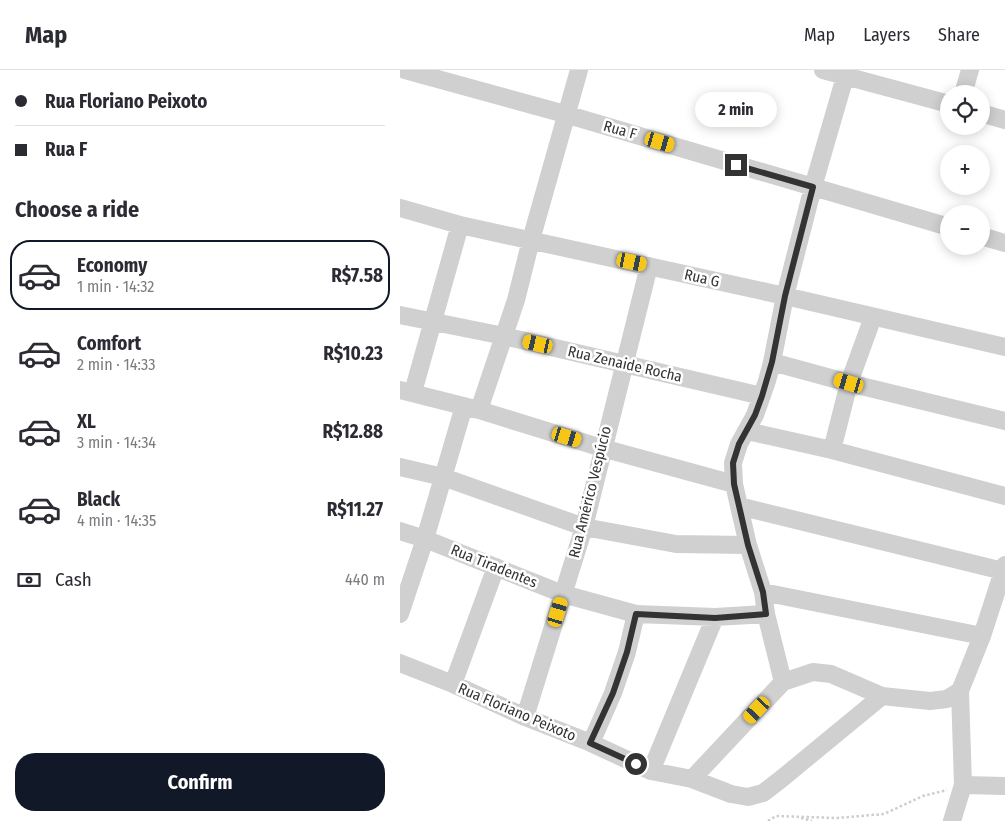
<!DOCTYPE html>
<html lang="en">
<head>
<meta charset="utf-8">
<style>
	body { margin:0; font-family:"Fira Sans Condensed",sans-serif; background:#f7f7f7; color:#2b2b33; height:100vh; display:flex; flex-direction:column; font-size:19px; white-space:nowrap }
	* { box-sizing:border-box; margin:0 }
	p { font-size:16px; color:#7c7c81 }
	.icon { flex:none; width:28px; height:28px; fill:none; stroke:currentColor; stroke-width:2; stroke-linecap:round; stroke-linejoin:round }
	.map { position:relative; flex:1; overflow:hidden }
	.side { display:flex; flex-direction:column; background:#fff; width:400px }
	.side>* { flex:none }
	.hud { display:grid; align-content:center; height:110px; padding:0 15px; background:#fff }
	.fabs { position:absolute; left:540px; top:15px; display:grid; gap:10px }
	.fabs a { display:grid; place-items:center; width:50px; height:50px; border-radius:50%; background:#fff; box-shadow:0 2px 12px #0003; font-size:25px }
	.end { position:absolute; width:22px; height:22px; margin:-11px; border:6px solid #333; background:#fff; box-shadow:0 0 0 2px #fff }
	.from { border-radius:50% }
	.bubble { position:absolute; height:35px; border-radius:18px; background:#fff; box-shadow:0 2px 12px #0003; font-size:16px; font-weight:700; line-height:35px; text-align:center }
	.car { position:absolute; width:15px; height:30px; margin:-15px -8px; border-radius:6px; box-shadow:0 0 4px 1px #0007; background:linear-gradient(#f5c518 24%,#345 0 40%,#f5c518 0 76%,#345 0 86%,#f5c518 0) }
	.hud b { display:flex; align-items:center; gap:18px; height:48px; font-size:19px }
	.hud b+b { border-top:1px solid #e1e1e2 }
	.hud i { width:12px; height:12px; background:#2b2b33 }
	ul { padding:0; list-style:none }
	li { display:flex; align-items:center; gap:15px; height:70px; margin:0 10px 8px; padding:0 5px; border:2px solid transparent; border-radius:20px }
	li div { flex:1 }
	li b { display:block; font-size:19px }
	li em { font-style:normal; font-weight:700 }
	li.active { border-color:#111827 }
	li>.icon { width:45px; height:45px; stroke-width:1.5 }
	h2 { padding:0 15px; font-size:22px; line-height:60px }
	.pay { display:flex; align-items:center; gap:12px; height:55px; padding:0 15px; font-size:19px }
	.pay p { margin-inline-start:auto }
	.action { display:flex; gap:10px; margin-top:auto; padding:10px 15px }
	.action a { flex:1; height:58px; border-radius:20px; background:#111827; color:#fff; font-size:20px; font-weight:700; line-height:58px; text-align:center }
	header { display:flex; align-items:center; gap:30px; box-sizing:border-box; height:70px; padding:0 25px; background:#fff; border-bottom:1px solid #e1e1e2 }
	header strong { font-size:24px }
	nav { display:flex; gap:28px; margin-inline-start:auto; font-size:18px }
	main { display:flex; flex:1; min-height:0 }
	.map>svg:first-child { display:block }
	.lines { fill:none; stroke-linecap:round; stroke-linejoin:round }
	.path { stroke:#cdcdcd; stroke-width:2.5; stroke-dasharray:2.5 2.5; stroke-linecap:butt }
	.minor { stroke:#d0d0d0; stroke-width:18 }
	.route { stroke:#333; stroke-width:6 }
	.labels { text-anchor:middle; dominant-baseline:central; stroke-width:5; stroke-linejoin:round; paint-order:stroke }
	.street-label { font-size:15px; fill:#333; stroke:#fff }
</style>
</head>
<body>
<header>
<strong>Map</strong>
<nav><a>Map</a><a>Layers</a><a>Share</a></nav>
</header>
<main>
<section class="side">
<div class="hud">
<b><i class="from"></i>Rua Floriano Peixoto</b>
<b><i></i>Rua F</b>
</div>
<h2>Choose a ride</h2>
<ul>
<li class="active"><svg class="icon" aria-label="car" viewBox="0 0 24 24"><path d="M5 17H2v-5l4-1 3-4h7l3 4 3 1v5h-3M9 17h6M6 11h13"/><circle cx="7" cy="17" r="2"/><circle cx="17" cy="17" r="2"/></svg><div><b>Economy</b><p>1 min · 14:32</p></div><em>R$7.58</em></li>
<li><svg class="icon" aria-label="car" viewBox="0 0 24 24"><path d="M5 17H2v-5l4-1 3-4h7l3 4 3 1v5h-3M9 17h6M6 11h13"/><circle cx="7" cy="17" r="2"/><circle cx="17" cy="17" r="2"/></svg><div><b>Comfort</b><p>2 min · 14:33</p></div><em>R$10.23</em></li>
<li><svg class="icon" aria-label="car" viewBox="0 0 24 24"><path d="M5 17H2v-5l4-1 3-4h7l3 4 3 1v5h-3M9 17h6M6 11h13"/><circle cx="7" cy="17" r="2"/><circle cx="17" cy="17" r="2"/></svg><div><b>XL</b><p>3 min · 14:34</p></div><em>R$12.88</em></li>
<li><svg class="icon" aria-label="car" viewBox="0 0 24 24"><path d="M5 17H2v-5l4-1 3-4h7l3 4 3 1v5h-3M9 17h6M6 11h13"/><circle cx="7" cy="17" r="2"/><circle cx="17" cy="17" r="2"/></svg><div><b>Black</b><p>4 min · 14:35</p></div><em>R$11.27</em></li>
</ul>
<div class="pay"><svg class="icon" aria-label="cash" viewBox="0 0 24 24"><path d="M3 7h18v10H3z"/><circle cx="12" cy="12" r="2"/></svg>Cash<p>440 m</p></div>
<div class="action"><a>Confirm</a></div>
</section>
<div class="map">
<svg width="605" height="751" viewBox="0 0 605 751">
	<rect width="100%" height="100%" fill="#fff"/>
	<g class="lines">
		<!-- path -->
		<path class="path" d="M401,748L412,751
			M368,751L376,746L437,748L484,744L523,726L547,720"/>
		<!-- minor -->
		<path class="minor" d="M5,0L165,44L549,157
			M423,0L549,34
			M563,24L570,0
			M581,43L605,50
			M0,138L60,155L385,226L605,277
			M581,166L605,173
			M0,245L104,266L362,326
			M372,292L449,313L605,351
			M0,320L79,340L202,378L334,414
			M13,322L60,155
			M79,340L116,230L131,170L179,0
			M347,361L432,380L605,426
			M432,380L449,313L473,247
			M0,397L43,407L184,457L276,474L348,475
			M339,436L603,501
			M0,461L25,469L163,524L236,544L315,547L366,544
			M363,522L582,566
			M0,544L25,469L64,336
			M0,593L53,614L125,647L191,673L251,701L292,709L331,724L348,727L363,723L380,710L482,626L530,631L547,629L560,621L582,566L605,495
			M383,612L366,544L363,522L348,475L339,436L334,414L333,393L339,374L355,345L367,311L372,292L385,226L413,117L447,0
			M53,614L96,497
			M125,647L184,457L249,196
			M191,673L213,623L227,582L236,544
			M251,701L315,547
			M292,709L383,612L413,602L431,604L482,626
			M563,715L605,716
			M552,751L563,715L560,621"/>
	</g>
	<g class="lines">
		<!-- route -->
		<path class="route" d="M236,694L190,673L213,623L227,582L236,544L315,548L366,544L363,522L348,475L334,414L333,393L339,374L355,345L362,326L372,292L385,226L413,117L336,95"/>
	</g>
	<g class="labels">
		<!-- street labels -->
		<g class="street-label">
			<text transform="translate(220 60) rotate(16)">Rua F</text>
			<text transform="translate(302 208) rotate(13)">Rua G</text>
			<text transform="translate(225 294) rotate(13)">Rua Zenaide Rocha</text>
			<text transform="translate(190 422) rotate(-76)">Rua Américo Vespúcio</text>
			<text transform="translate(94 496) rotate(22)">Rua Tiradentes</text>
			<text transform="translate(117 642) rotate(23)">Rua Floriano Peixoto</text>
		</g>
	</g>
</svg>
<div class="fabs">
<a><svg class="icon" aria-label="locate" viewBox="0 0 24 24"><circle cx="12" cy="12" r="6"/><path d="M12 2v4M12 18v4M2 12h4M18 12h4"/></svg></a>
<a>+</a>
<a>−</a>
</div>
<i class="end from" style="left:236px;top:694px"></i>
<i class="end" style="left:336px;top:95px"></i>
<div class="bubble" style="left:295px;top:22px;width:82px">2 min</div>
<i class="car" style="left:260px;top:72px;rotate:106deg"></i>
<i class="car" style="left:232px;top:192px;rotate:102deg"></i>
<i class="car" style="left:138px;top:274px;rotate:283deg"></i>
<i class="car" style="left:449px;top:313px;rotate:286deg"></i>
<i class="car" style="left:167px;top:367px;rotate:107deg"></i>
<i class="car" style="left:158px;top:542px;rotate:17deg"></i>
<i class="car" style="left:357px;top:640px;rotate:223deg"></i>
</div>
</main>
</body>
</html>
